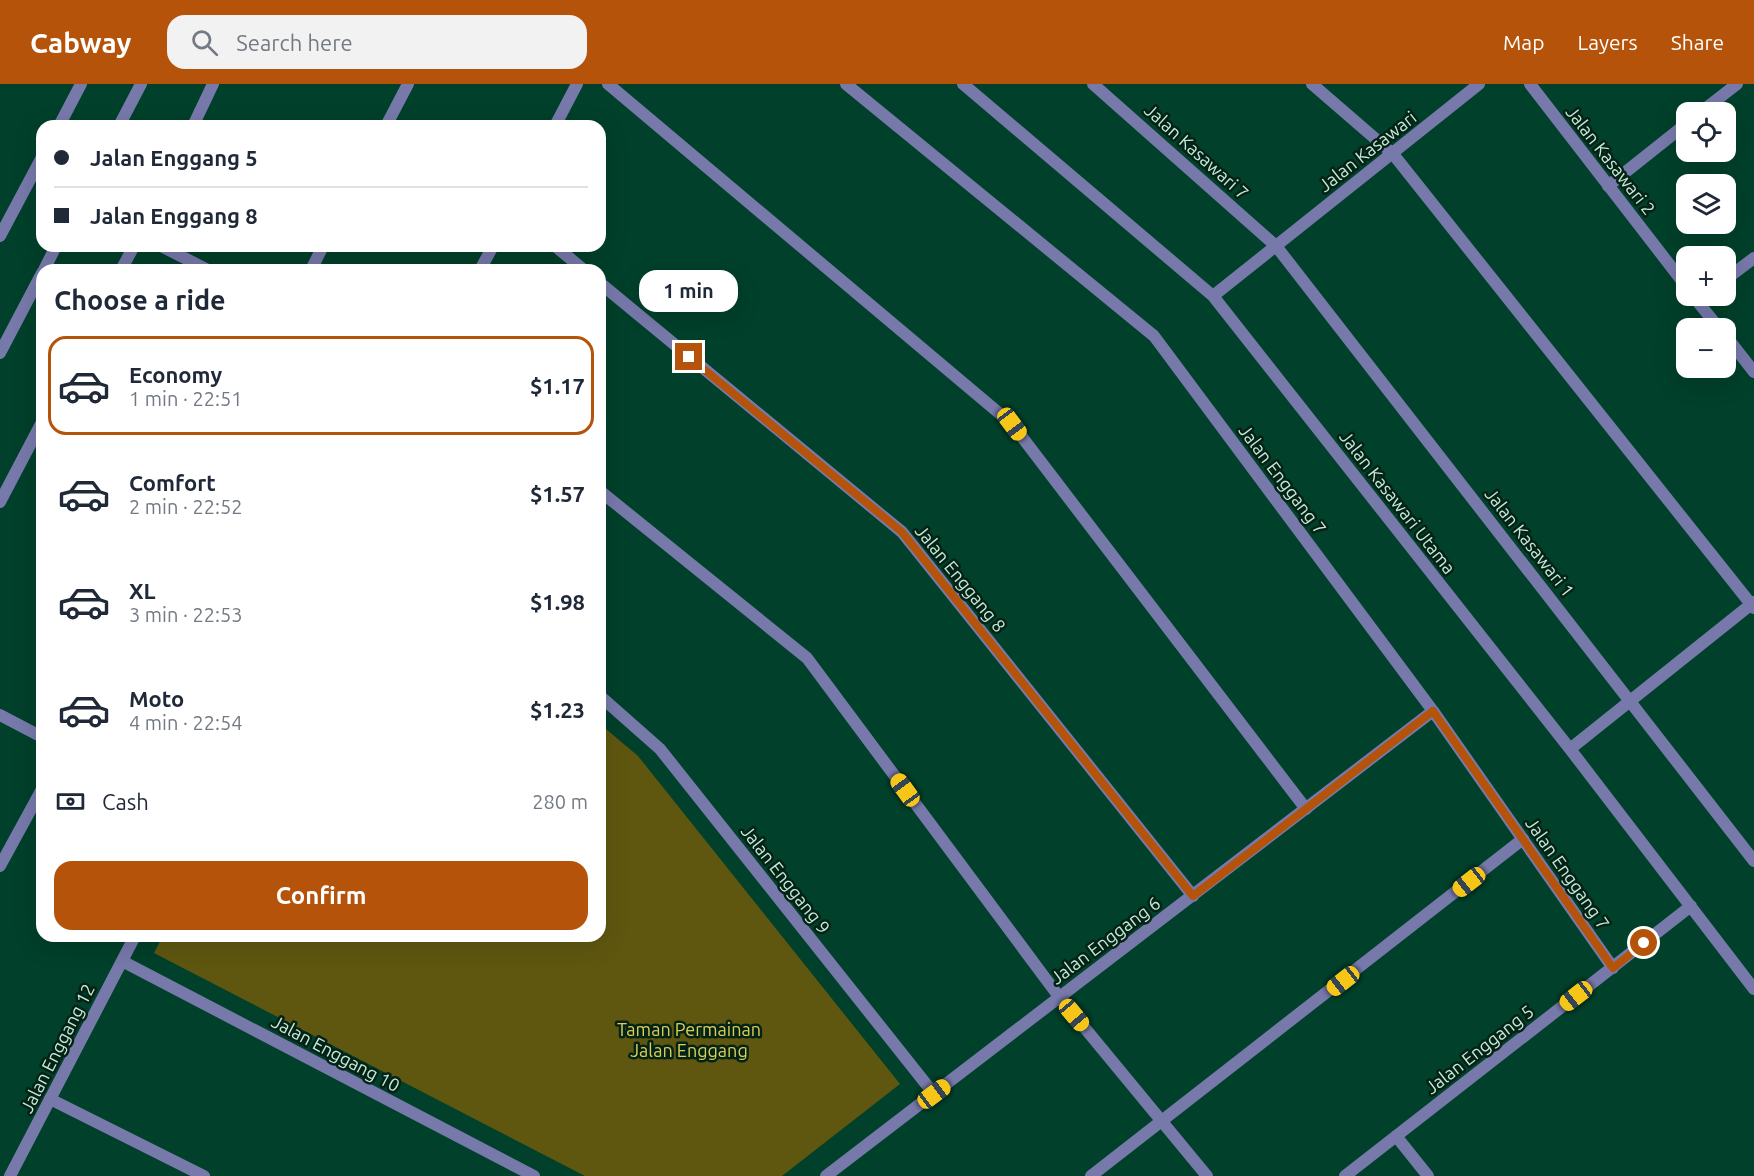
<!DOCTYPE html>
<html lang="en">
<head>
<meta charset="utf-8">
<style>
	body { margin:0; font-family:Ubuntu,sans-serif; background:#f2f2f3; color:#1f2937; height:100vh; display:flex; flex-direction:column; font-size:22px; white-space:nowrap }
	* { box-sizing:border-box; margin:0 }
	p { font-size:20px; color:#747a83 }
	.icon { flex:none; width:33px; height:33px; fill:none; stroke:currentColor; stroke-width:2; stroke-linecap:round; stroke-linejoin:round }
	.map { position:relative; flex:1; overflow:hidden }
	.drawer { position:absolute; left:36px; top:180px; width:570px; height:678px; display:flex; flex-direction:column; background:#fff; border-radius:18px; box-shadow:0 6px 24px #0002 }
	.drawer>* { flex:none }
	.guide { position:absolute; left:36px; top:36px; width:570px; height:132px; border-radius:18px; box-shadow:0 6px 24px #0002; display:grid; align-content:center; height:132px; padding:0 18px; background:#fff }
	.controls { position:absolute; left:1676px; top:18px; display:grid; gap:12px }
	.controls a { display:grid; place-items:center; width:60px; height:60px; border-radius:12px; background:#fff; box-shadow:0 6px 24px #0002; font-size:30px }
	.end { position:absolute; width:27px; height:27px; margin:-14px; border:8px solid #b45309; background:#fff; box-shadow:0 0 0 3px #fff }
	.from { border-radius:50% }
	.bubble { position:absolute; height:42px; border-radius:18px; background:#fff; box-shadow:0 6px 24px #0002; font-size:20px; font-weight:600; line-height:42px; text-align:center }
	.car { position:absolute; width:18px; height:36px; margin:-18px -9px; border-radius:8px; box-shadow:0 0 4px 2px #0007; background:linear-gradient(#f5c518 24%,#345 0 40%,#f5c518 0 76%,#345 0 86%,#f5c518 0) }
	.guide b { display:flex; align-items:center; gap:21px; height:57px; font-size:22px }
	.guide b+b { border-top:2px solid #e0e1e3 }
	.guide i { width:15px; height:15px; background:#1f2937 }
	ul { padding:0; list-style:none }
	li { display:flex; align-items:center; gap:18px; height:99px; margin:0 12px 9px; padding:0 6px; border:3px solid transparent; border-radius:18px }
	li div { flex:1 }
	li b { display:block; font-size:22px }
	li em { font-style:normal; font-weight:600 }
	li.current { border-color:#b45309 }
	li>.icon { width:54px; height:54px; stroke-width:1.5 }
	h2 { padding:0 18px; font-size:27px; line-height:72px }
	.pay { display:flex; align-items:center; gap:15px; height:66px; padding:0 18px; font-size:22px }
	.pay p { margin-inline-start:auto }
	.cta { display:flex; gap:12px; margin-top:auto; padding:12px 18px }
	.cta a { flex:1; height:69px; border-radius:18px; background:#b45309; color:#fff; font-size:24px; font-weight:600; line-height:69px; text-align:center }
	header { display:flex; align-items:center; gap:36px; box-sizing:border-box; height:84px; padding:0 30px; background:#b45309; color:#fff }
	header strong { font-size:28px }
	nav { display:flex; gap:33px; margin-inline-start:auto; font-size:21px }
	.search { width:420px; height:54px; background:#f2f2f3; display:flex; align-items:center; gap:15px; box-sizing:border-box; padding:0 21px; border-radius:18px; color:#747a83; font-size:22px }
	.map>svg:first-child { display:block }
	.green { fill:#5f5710 }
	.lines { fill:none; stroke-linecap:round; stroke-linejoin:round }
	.service { stroke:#7779ab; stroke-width:12 }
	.minor { stroke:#7779ab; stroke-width:12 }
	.tertiary { stroke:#7779ab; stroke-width:12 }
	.route { stroke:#b45309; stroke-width:8 }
	.labels { text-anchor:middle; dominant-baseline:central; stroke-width:5; stroke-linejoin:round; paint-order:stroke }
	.street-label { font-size:18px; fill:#c8ebd9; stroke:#042316 }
	.park-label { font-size:18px; fill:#dcce57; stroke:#042316 }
</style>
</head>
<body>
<header>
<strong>Cabway</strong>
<div class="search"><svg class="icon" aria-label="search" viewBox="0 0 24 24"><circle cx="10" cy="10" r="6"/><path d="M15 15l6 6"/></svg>Search here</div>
<nav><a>Map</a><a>Layers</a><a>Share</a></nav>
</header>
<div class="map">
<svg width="1754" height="1092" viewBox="0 0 1754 1092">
	<rect width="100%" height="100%" fill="#01402a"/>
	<!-- green -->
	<path class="green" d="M600,640L638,672L900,1000L782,1092H585L154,869L163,852H600Z"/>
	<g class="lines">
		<!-- service -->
		<path class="service" d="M608,0L1012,340L1306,725
			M1312,0L1393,70L1754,524
			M1701,28L1737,0
			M386,42L408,0
			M1608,102L1686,40
			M311,186L323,162
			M600,407L807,574L1060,914
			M0,782L42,705
			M50,1015L204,1092
			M1091,1092L1523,755"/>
		<!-- minor -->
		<path class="minor" d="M846,0L1154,252L1433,627L1613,884
			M963,0L1213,212L1570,665L1754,905
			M1093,0L1276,162L1754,777
			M1530,0L1686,202
			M193,42L213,0
			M555,42L577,0
			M161,162L208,186
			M555,162L584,186
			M121,186L134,162
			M480,186L493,162
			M1725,196L1754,174
			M600,199L902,448L1193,812
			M1213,212L1479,0
			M1693,212L1719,244
			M1725,251L1754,288
			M0,418L42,338
			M600,612L660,665L934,1010
			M0,631L42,653
			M1570,665L1754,518
			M122,877L534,1092
			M1060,914L1207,1092
			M1396,1052L1428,1092
			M10,1092L135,852
			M826,1092L1433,627
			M1345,1092L1691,822"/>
		<!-- tertiary -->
		<path class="tertiary" d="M59,42L81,0
			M119,42L141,0
			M0,152L42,73
			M44,186L56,162
			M0,269L42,189"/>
	</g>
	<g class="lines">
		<!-- route -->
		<path class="route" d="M689,273L902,448L1193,812L1433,627L1613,884L1644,859"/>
	</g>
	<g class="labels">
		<!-- street labels -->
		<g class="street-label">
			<text transform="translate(1197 67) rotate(42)">Jalan Kasawari 7</text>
			<text transform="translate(1367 67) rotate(-38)">Jalan Kasawari</text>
			<text transform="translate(1611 76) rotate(52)">Jalan Kasawari 2</text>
			<text transform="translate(1283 395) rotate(53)">Jalan Enggang 7</text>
			<text transform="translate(1398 418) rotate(52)">Jalan Kasawari Utama</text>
			<text transform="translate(1530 458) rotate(52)">Jalan Kasawari 1</text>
			<text transform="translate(961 494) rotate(51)">Jalan Enggang 8</text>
			<text transform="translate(1568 789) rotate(55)">Jalan Enggang 7</text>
			<text transform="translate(786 795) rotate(52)">Jalan Enggang 9</text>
			<text transform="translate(1105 856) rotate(-37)">Jalan Enggang 6</text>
			<text transform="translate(57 964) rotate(-63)">Jalan Enggang 12</text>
			<text transform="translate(1479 965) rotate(-38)">Jalan Enggang 5</text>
			<text transform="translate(336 969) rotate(28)">Jalan Enggang 10</text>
		</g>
		<!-- park labels -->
		<g class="park-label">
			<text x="689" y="945">Taman Permainan<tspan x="689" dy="21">Jalan Enggang</tspan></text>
		</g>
	</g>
</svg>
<div class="controls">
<a><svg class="icon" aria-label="locate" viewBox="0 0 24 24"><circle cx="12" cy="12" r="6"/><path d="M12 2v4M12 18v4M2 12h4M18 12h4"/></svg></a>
<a><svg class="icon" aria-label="layers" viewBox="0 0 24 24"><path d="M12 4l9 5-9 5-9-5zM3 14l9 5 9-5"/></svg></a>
<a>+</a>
<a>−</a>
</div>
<i class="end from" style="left:1644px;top:859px"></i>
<i class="end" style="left:689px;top:273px"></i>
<div class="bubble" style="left:639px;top:186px;width:99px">1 min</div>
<i class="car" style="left:1012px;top:340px;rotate:143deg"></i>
<i class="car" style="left:905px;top:706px;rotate:324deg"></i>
<i class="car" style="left:1469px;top:798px;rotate:232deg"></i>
<i class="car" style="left:1343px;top:897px;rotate:232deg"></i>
<i class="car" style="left:1576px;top:912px;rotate:232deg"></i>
<i class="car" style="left:1074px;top:931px;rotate:140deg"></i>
<i class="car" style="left:934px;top:1010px;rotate:53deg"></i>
<div class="guide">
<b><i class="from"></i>Jalan Enggang 5</b>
<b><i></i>Jalan Enggang 8</b>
</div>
<section class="drawer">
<h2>Choose a ride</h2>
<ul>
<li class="current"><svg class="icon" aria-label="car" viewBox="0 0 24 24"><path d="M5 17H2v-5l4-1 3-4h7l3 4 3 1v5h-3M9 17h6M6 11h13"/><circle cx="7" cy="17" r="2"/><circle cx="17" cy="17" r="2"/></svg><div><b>Economy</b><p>1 min · 22:51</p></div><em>$1.17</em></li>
<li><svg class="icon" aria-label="car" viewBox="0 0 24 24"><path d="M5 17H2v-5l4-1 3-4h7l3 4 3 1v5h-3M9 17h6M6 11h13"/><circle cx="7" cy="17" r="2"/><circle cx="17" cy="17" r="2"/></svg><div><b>Comfort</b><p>2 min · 22:52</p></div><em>$1.57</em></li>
<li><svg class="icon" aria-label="car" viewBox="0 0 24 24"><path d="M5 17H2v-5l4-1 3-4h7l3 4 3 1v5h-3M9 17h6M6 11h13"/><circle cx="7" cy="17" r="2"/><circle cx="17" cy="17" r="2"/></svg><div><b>XL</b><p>3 min · 22:53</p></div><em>$1.98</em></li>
<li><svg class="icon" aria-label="car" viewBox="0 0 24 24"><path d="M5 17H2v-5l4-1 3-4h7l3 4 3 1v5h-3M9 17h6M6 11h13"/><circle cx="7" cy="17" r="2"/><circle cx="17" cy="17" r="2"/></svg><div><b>Moto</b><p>4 min · 22:54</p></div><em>$1.23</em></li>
</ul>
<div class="pay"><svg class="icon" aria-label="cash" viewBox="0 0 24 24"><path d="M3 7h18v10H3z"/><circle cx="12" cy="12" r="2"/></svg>Cash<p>280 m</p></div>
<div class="cta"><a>Confirm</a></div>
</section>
</div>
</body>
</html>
